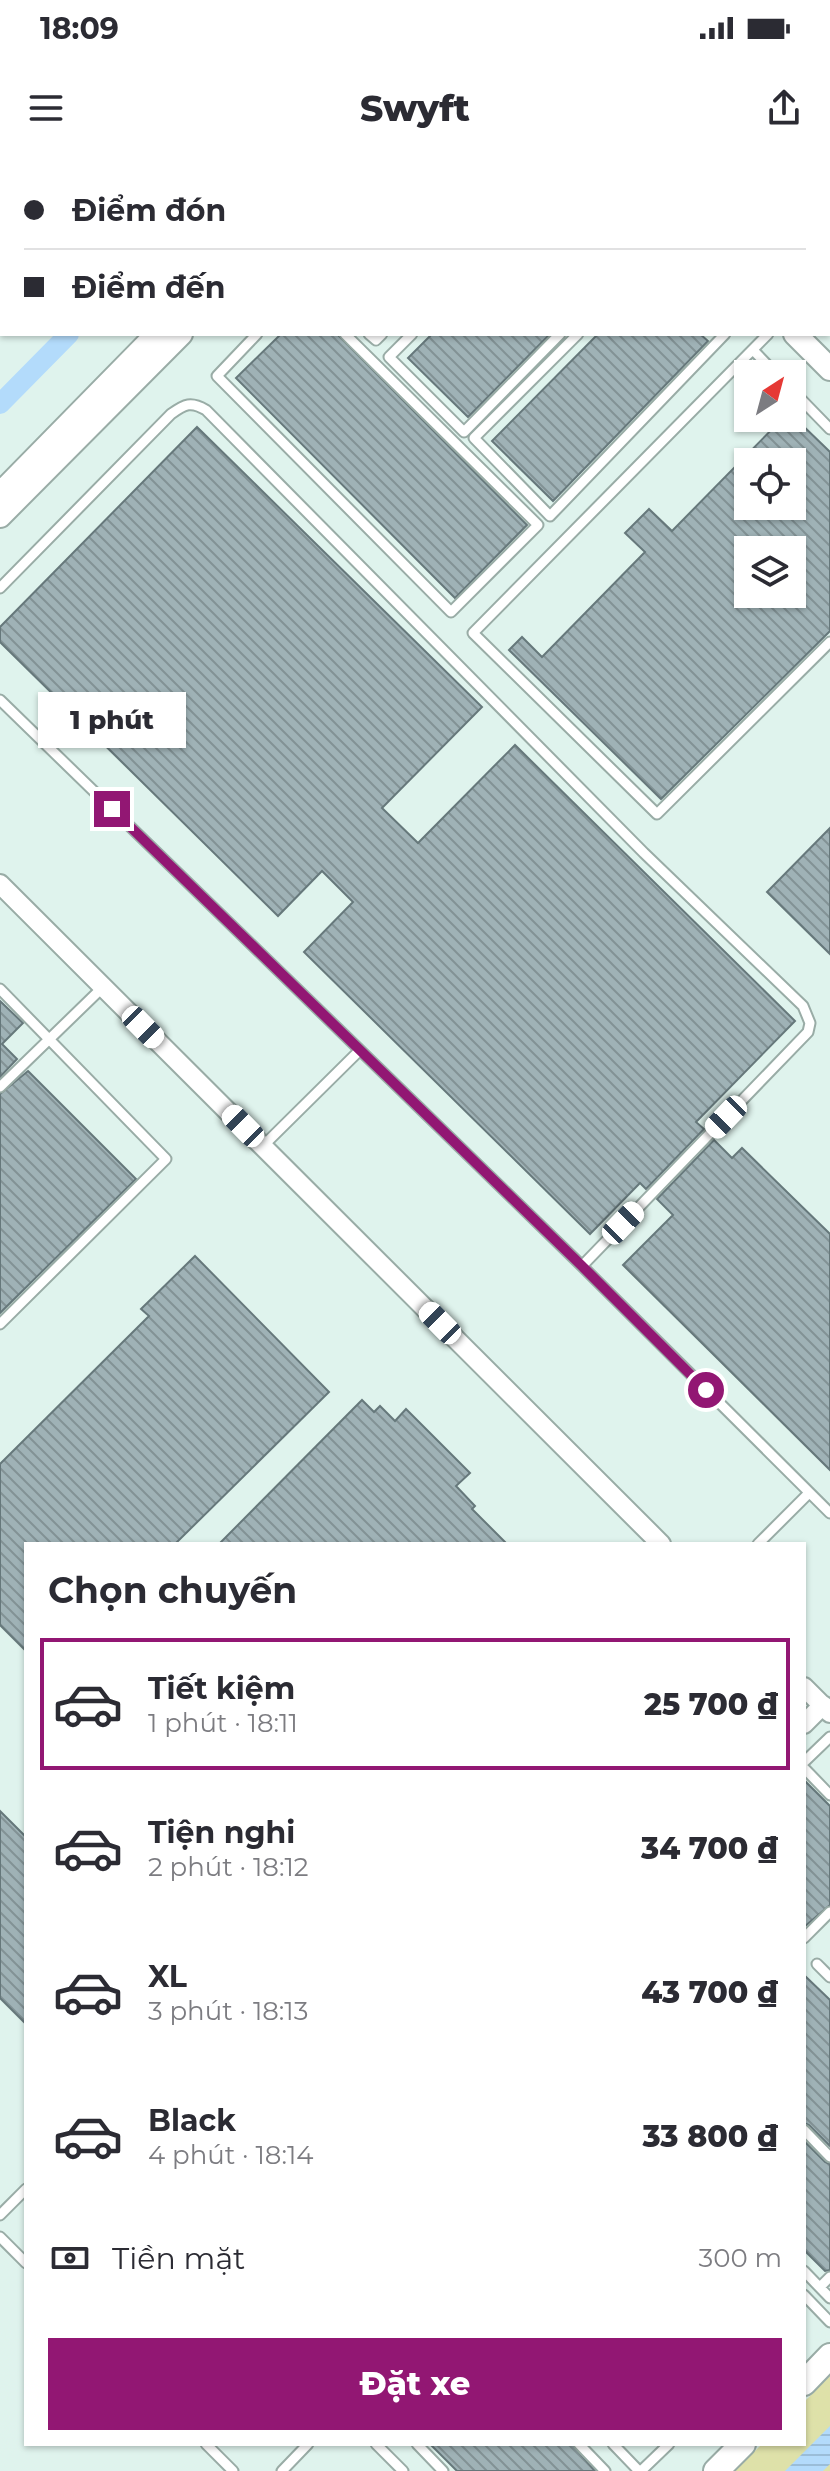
<!DOCTYPE html>
<html lang="vi">
<head>
<meta charset="utf-8">
<style>
	body { margin:0; font-family:Montserrat,sans-serif; background:#f2f2f3; color:#2b2b33; height:100vh; display:flex; flex-direction:column; font-size:30px; white-space:nowrap }
	* { box-sizing:border-box; margin:0 }
	p { font-size:26px; color:#7c7c81 }
	.icon { flex:none; width:44px; height:44px; fill:none; stroke:currentColor; stroke-width:2; stroke-linecap:round; stroke-linejoin:round }
	.map { position:relative; flex:1; overflow:hidden }
	.panel { position:absolute; left:24px; top:1382px; width:782px; height:904px; display:flex; flex-direction:column; background:#fff; border-radius:0px; box-shadow:0 2px 6px #0004 }
	.panel>* { flex:none }
	.top-card { position:absolute; left:0px; top:0px; width:830px; height:176px; box-shadow:0 2px 6px #0004; display:grid; align-content:center; height:176px; padding:0 24px; background:#fff }
	.needle { width:52px; rotate:36deg }
	.controls { position:absolute; left:734px; top:200px; display:grid; gap:16px }
	.controls a { display:grid; place-items:center; width:72px; height:72px; border-radius:0px; background:#fff; box-shadow:0 2px 6px #0004; font-size:40px }
	.end { position:absolute; width:36px; height:36px; margin:-18px; border:10px solid #921773; background:#fff; box-shadow:0 0 0 4px #fff }
	.from { border-radius:50% }
	.bubble { position:absolute; height:56px; border-radius:0px; background:#fff; box-shadow:0 2px 6px #0004; font-size:26px; font-weight:800; line-height:56px; text-align:center }
	.car { position:absolute; width:24px; height:48px; margin:-24px -12px; border-radius:10px; box-shadow:0 0 6px 2px #0007; background:linear-gradient(#fff 24%,#345 0 40%,#fff 0 76%,#345 0 86%,#fff 0) }
	.top-card b { display:flex; align-items:center; gap:28px; height:76px; font-size:30px }
	.top-card b+b { border-top:2px solid #e1e1e2 }
	.top-card i { width:20px; height:20px; background:#2b2b33 }
	ul { padding:0; list-style:none }
	li { display:flex; align-items:center; gap:24px; height:132px; margin:0 16px 12px; padding:0 8px; border:4px solid transparent; border-radius:0px }
	li div { flex:1 }
	li b { display:block; font-size:30px }
	li em { font-style:normal; font-weight:800 }
	li.on { border-color:#921773 }
	li>.icon { width:72px; height:72px; stroke-width:1.5 }
	h2 { padding:0 24px; font-size:36px; line-height:96px }
	.pay { display:flex; align-items:center; gap:20px; height:88px; padding:0 24px; font-size:30px }
	.pay p { margin-inline-start:auto }
	.cta { display:flex; gap:16px; margin-top:auto; padding:16px 24px }
	.cta a { flex:1; height:92px; border-radius:0px; background:#921773; color:#fff; font-size:32px; font-weight:800; line-height:92px; text-align:center }
	.status { display:flex; justify-content:space-between; align-items:center; height:56px; padding:0 40px; background:#fff; direction:ltr }
	.status svg { height:22px; fill:currentColor }
	header { display:flex; justify-content:space-between; align-items:center; height:104px; padding:0 24px; background:#fff; font-size:36px; font-weight:800 }
	.map>svg:first-child { display:block }
	.grass { fill:#dee1a9 }
	.water { fill:url(#water-rules) }
	.lines { fill:none; stroke-linecap:round; stroke-linejoin:round }
	.canal { stroke:#b3dbfb; stroke-width:20 }
	.building { fill:url(#building-back-hatch); stroke:#66787b; stroke-width:2; fill-rule:evenodd }
	.service-casing { stroke:#99aca6; stroke-width:13 }
	.minor-casing { stroke:#99aca6; stroke-width:22 }
	.tertiary-casing { stroke:#99aca6; stroke-width:26 }
	.secondary-casing { stroke:#99aca6; stroke-width:28 }
	.service { stroke:#fff; stroke-width:9 }
	.minor { stroke:#fff; stroke-width:18 }
	.tertiary { stroke:#fff; stroke-width:22 }
	.secondary { stroke:#fff; stroke-width:24 }
	.route { stroke:#921773; stroke-width:10 }
</style>
</head>
<body>
<div class="status"><b>18:09</b><svg viewBox="0 0 49 12"><path d="M0 12V9h3v3zM5 12V6h3v6zM10 12V3h3v9zM15 12V0h3v12zM26 1h20v11H26zM47 4h2v5h-2z"/></svg></div>
<header><svg class="icon" aria-label="menu" viewBox="0 0 24 24"><path d="M4 6h16M4 12h16M4 18h16"/></svg>Swyft<svg class="icon" aria-label="share" viewBox="0 0 24 24"><path d="M12 15V3M7 8l5-5 5 5M5 13v7h14v-7"/></svg></header>
<div class="map">
<svg width="830" height="2311" viewBox="0 0 830 2311">
	<defs>
		<pattern id="water-rules" width="6" height="5" patternUnits="userSpaceOnUse" patternTransform="scale(2)"><rect width="6" height="5" fill="#b3dbfb"/><path d="M0 2.5h6" fill="none" stroke="#9abdd8"/></pattern>
		<pattern id="building-back-hatch" width="6" height="6" patternUnits="userSpaceOnUse" patternTransform="scale(2)"><rect width="6" height="6" fill="#9fb2b6"/><path d="M-1 5l2 2M0 0l6 6M5-1l2 2" fill="none" stroke="#829295"/></pattern>
	</defs>
	<rect width="100%" height="100%" fill="#dff3ed"/>
	<!-- grass -->
	<path class="grass" d="M830,2216V2311H735L762,2284H804V2242Z"/>
	<!-- water -->
	<path class="water" d="M830,2266V2304L823,2311H785Z"/>
	<g class="lines">
		<!-- canal -->
		<path class="canal" d="M240,2L242,0
			M0,244L69,174"/>
	</g>
	<!-- building -->
	<path class="building" d="M281,174H337L527,365L455,438L236,218Z
		M432,174H550L468,257L408,198Z
		M598,174H700L708,181L553,341L492,281Z
		M783,258H795L830,292V471L661,639L509,490L522,477L542,497L645,392L625,373L649,349L672,371ZM748,302H792V346H748ZM748,390H792V434H748Z
		M197,267L482,547L382,648L418,683L515,585L795,861L696,962L704,969L646,1029L640,1023L590,1074L304,792L353,742L322,711L278,756L0,482V467Z
		M830,668V794L767,732Z
		M0,841L23,863L2,884L17,899L0,917Z
		M28,911L136,1019L0,1153V934Z
		M714,980L732,998L742,988L830,1074V1310L623,1105L673,1055L657,1039Z
		M195,1096L329,1232L175,1384H26V1491L0,1465V1304L149,1156L141,1149Z
		M362,1240L374,1252L380,1246L395,1261L406,1249L470,1313L456,1326L475,1346L472,1349L507,1384H219Z
		M804,1620L830,1646V1745L804,1767Z
		M0,1651L26,1677V1864L0,1838Z
		M804,1815L830,1840V1986L809,1965L804,1963Z
		M804,1981L825,2002L830,2004V2110L825,2111L804,2090Z
		M430,2284H572L595,2311H457Z"/>
	<g class="lines">
		<defs>
			<path id="service" d="M403,2L405,0
				M550,2L552,0
				M583,2L585,0
				M257,174L217,216L451,452L538,365L345,174
				M369,174L376,180L382,174
				M412,174L389,197L464,272L560,174
				M578,174L474,278L550,356L725,174
				M768,174L473,473L657,654L830,482
				M753,190L776,214
				M792,230L830,269
				M0,428L171,254C185,244 191,241 206,250L644,693L803,846L810,863L808,872L582,1106
				M0,540L582,1106L830,1353
				M0,829L166,999L0,1164
				M0,927L103,827
				M263,986L359,891
				M758,1384L809,1333
				M804,1602L830,1577
				M804,1608L830,1635
				M804,1778L830,1752
				M817,1804L830,1817
				M804,1970L830,1997
				M0,2055L26,2029
				M0,2077L26,2103
				M804,2111L830,2138
				M820,2127L830,2117
				M804,2135L830,2162
				M206,2284L233,2311
				M376,2284L403,2311
				M417,2284L443,2311
				M579,2284L605,2311
				M613,2284L639,2311
				M282,2311L308,2284
				M641,2311L669,2284"/>
			<path id="minor" d="M21,2L23,0
				M0,30L2,28
				M0,724L661,1384
				M804,1527L830,1553
				M804,1564L823,1545"/>
			<path id="tertiary" d="M620,0L622,2
				M327,2L329,0
				M352,2L354,0
				M795,174L830,209
				M0,334L157,174
				M0,356L181,174"/>
			<path id="secondary" d="M804,2223L830,2196
				M716,2311L743,2284"/>
		</defs>
		<!-- service casing -->
		<use href="#service" class="service-casing"/>
		<!-- minor casing -->
		<use href="#minor" class="minor-casing"/>
		<!-- tertiary casing -->
		<use href="#tertiary" class="tertiary-casing"/>
		<!-- secondary casing -->
		<use href="#secondary" class="secondary-casing"/>
		<!-- service -->
		<use href="#service" class="service"/>
		<!-- minor -->
		<use href="#minor" class="minor"/>
		<!-- tertiary -->
		<use href="#tertiary" class="tertiary"/>
		<!-- secondary -->
		<use href="#secondary" class="secondary"/>
	</g>
	<g class="lines">
		<!-- route -->
		<path class="route" d="M112,649L582,1106L706,1230"/>
	</g>
</svg>
<div class="controls">
<a><svg class="needle" viewBox="-14 -14 28 28"><path d="M0-13l5 13h-10z" fill="#e53935"/><path d="M0 13l5-13h-10z" fill="#7c7c81"/></svg></a>
<a><svg class="icon" aria-label="locate" viewBox="0 0 24 24"><circle cx="12" cy="12" r="6"/><path d="M12 2v4M12 18v4M2 12h4M18 12h4"/></svg></a>
<a><svg class="icon" aria-label="layers" viewBox="0 0 24 24"><path d="M12 4l9 5-9 5-9-5zM3 14l9 5 9-5"/></svg></a>
</div>
<i class="end from" style="left:706px;top:1230px"></i>
<i class="end" style="left:112px;top:649px"></i>
<div class="bubble" style="left:38px;top:532px;width:148px">1 phút</div>
<i class="car" style="left:143px;top:867px;rotate:135deg"></i>
<i class="car" style="left:726px;top:957px;rotate:224deg"></i>
<i class="car" style="left:243px;top:966px;rotate:315deg"></i>
<i class="car" style="left:623px;top:1063px;rotate:44deg"></i>
<i class="car" style="left:440px;top:1163px;rotate:315deg"></i>
<div class="top-card">
<b><i class="from"></i>Điểm đón</b>
<b><i></i>Điểm đến</b>
</div>
<section class="panel">
<h2>Chọn chuyến</h2>
<ul>
<li class="on"><svg class="icon" aria-label="car" viewBox="0 0 24 24"><path d="M5 17H2v-5l4-1 3-4h7l3 4 3 1v5h-3M9 17h6M6 11h13"/><circle cx="7" cy="17" r="2"/><circle cx="17" cy="17" r="2"/></svg><div><b>Tiết kiệm</b><p>1 phút · 18:11</p></div><em>25 700 ₫</em></li>
<li><svg class="icon" aria-label="car" viewBox="0 0 24 24"><path d="M5 17H2v-5l4-1 3-4h7l3 4 3 1v5h-3M9 17h6M6 11h13"/><circle cx="7" cy="17" r="2"/><circle cx="17" cy="17" r="2"/></svg><div><b>Tiện nghi</b><p>2 phút · 18:12</p></div><em>34 700 ₫</em></li>
<li><svg class="icon" aria-label="car" viewBox="0 0 24 24"><path d="M5 17H2v-5l4-1 3-4h7l3 4 3 1v5h-3M9 17h6M6 11h13"/><circle cx="7" cy="17" r="2"/><circle cx="17" cy="17" r="2"/></svg><div><b>XL</b><p>3 phút · 18:13</p></div><em>43 700 ₫</em></li>
<li><svg class="icon" aria-label="car" viewBox="0 0 24 24"><path d="M5 17H2v-5l4-1 3-4h7l3 4 3 1v5h-3M9 17h6M6 11h13"/><circle cx="7" cy="17" r="2"/><circle cx="17" cy="17" r="2"/></svg><div><b>Black</b><p>4 phút · 18:14</p></div><em>33 800 ₫</em></li>
</ul>
<div class="pay"><svg class="icon" aria-label="cash" viewBox="0 0 24 24"><path d="M3 7h18v10H3z"/><circle cx="12" cy="12" r="2"/></svg>Tiền mặt<p>300 m</p></div>
<div class="cta"><a>Đặt xe</a></div>
</section>
</div>
</body>
</html>
